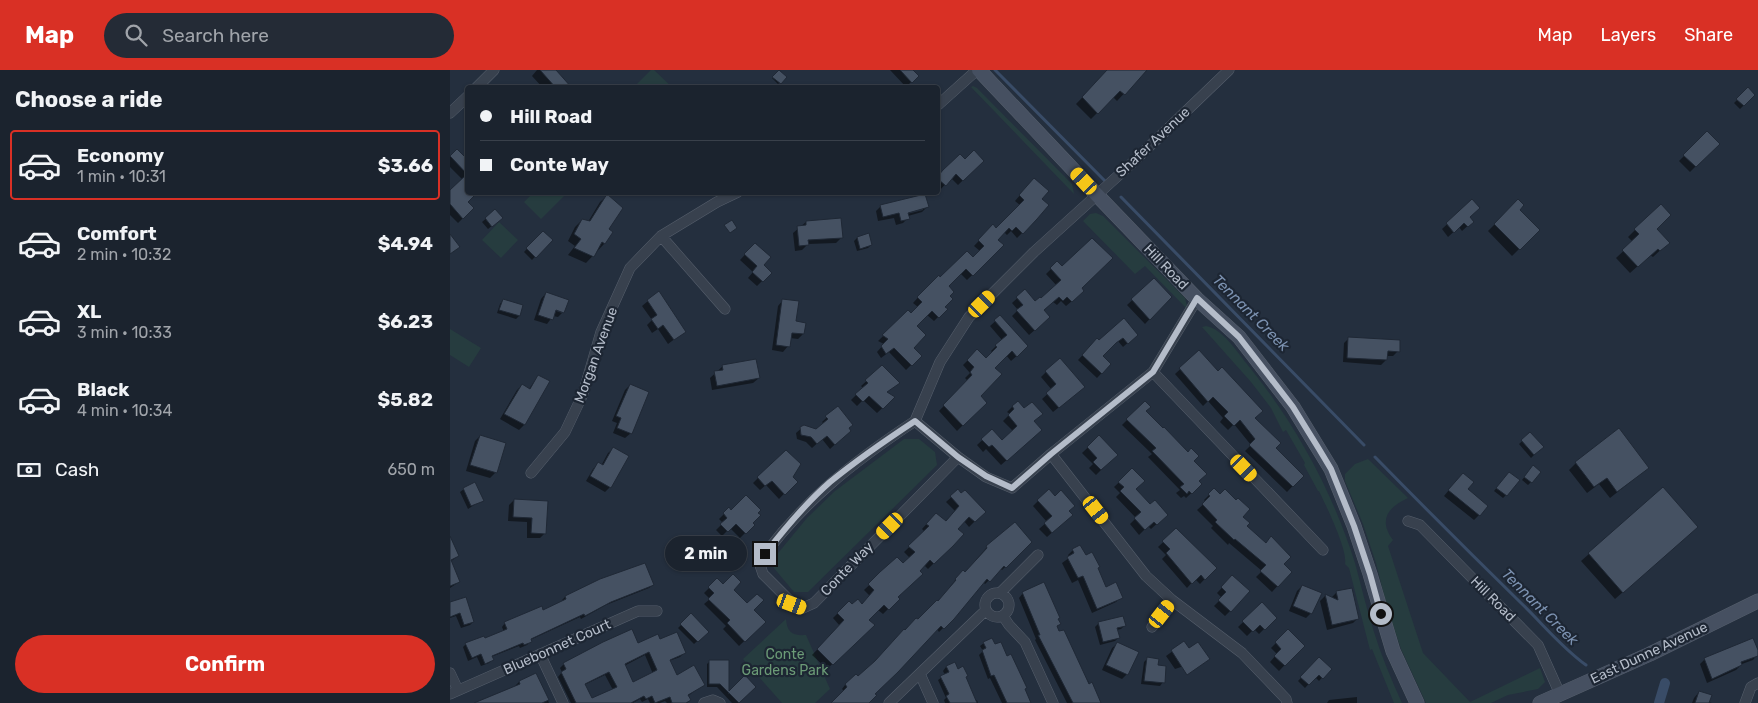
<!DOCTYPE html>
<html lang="en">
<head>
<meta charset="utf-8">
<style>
	body { margin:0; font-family:Rubik,sans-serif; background:#242b36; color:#f1f3f6; height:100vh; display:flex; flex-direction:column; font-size:19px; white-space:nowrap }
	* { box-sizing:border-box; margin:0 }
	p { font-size:16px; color:#a0a4aa }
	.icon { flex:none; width:28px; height:28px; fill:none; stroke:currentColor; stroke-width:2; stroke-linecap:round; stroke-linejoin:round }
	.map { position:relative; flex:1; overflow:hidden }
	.sheet { display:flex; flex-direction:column; background:#1b232e; width:450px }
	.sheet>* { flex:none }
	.guide { position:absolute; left:15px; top:15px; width:475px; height:110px; border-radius:5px; box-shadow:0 1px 4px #0004,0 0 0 1px #39404a; display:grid; align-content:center; height:110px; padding:0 15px; background:#1b232e }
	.end { position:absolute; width:22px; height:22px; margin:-11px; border:6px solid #b4bcc9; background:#111; box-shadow:0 0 0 2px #111 }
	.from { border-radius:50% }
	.bubble { position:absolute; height:35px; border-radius:18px; background:#1b232e; box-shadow:0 1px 4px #0004,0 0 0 1px #39404a; font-size:16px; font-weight:700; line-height:35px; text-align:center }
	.car { position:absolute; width:15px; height:30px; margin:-15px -8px; border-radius:6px; box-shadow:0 0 4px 1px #0007; background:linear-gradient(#f5c518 24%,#345 0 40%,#f5c518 0 76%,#345 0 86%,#f5c518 0) }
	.guide b { display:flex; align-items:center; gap:18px; height:48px; font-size:19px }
	.guide b+b { border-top:1px solid #39404a }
	.guide i { width:12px; height:12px; background:#f1f3f6 }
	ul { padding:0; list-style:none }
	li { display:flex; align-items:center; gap:15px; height:70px; margin:0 10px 8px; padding:0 5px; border:2px solid transparent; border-radius:5px }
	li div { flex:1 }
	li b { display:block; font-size:19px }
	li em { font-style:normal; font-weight:700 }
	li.on { border-color:#d93025 }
	li>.icon { width:45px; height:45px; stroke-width:1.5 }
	h2 { padding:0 15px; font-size:22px; line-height:60px }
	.pay { display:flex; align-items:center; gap:12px; height:55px; padding:0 15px; font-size:19px }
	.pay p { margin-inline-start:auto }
	.cta { display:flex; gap:10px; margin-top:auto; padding:10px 15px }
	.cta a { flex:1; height:58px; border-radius:30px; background:#d93025; color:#fff; font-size:20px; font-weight:700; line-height:58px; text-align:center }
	header { display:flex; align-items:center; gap:30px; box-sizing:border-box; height:70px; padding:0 25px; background:#d93025; color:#fff }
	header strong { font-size:24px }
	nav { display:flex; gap:28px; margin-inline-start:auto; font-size:18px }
	.search { width:350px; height:45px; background:#242b36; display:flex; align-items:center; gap:12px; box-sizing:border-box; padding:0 18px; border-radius:28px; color:#a0a4aa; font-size:19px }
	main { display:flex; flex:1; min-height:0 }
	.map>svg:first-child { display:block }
	.green { fill:#263c3f }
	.shadow { fill:#0007; fill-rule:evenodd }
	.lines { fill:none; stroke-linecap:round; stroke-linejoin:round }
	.stream { stroke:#394c67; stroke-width:3 }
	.canal { stroke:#394c67; stroke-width:10 }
	.building { fill:#455162; stroke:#1f2835; fill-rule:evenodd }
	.street-casing { stroke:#565f6c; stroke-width:11 }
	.secondary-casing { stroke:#565f6c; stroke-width:15 }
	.street { stroke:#38414e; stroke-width:10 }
	.secondary { stroke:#465061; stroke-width:14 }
	.route { stroke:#b4bcc9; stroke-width:6 }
	.labels { text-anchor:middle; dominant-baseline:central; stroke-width:4.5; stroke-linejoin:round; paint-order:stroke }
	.street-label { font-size:14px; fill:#b4bcc9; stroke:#1d2633 }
	.park-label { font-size:14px; fill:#6b9a76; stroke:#1d2633 }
	.water-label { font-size:15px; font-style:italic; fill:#7c92b1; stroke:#1d2633 }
</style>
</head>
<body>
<header>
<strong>Map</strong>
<div class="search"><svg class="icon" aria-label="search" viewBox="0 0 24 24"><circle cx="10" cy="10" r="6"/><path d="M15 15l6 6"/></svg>Search here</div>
<nav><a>Map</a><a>Layers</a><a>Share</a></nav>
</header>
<main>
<section class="sheet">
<h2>Choose a ride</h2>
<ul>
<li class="on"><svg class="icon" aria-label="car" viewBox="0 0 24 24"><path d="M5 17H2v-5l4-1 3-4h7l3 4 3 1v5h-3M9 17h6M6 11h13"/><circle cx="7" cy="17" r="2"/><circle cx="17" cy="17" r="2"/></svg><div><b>Economy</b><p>1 min · 10:31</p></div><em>$3.66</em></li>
<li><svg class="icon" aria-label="car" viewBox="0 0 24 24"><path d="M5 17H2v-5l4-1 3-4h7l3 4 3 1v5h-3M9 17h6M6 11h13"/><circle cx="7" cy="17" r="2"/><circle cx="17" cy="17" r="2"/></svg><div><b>Comfort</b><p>2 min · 10:32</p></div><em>$4.94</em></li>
<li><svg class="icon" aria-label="car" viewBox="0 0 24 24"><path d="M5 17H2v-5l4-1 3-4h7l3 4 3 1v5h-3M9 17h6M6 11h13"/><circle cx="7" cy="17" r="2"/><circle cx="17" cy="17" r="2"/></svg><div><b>XL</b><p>3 min · 10:33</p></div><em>$6.23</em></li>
<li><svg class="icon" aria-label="car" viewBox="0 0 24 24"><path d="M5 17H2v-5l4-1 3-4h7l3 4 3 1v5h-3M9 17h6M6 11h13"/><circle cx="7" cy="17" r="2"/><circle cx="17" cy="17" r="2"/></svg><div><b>Black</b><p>4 min · 10:34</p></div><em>$5.82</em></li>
</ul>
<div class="pay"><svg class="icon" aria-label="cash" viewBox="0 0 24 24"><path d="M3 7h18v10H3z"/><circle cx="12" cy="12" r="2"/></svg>Cash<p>650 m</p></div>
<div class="cta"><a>Confirm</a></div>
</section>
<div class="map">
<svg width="1308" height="633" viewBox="0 0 1308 633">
	<rect width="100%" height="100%" fill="#242f3e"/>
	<!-- green -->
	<path class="green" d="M201,0H204L222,17H184Z
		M523,16L527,18L622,114L624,124L521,17Z
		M83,123V122L117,123L91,149L74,132Z
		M646,143L653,146L735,228L738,240L695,196L685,204L633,151L640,144Z
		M49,152L68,170L51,188L32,170Z
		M756,256C773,259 787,282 797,294C845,353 882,420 905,493C911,515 916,537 923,559C931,585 941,609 952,633H944L922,579L920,580L899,498L895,494C898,480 876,436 869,421H868L854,395L855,393L836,360L833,362L821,338L801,312L752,257Z
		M0,259L31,278L19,297L0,285Z
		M454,369H469L485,382L487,395L358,522H344L323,497L324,488L357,448L385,421Z
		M918,389L958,428C938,437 928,450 943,470L938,476L973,583L1020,632L1090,598L1095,612L1088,619L1058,625L1041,633H976L951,579L937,537L926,493L913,454L895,411V404L905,394Z
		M336,549C337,562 342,566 356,565L380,619L365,633H332L293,589Z"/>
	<!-- shadow -->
	<path class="shadow" d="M87,0H105L121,18H93L82,6Z
		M440,0H463L462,1L467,6L456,17Z
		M659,0H696L667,31L663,27L641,49L626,34Z
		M329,1L335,7L328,14L322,8Z
		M1298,19L1304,25L1290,39L1284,33Z
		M1257,63L1268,74L1240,102L1229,91Z
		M7,80L18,91L17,132L23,138L8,153L0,145V122L13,110L0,97V87Z
		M510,86L515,91H533L508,115L501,108L490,120L488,118V108Z
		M579,115L590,129L572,163L567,168L561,161L557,165L554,162L546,170L552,176L517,210L510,203L497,216L498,226L494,237L496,239L484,251L477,245L465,256L462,278L470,286L456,300L439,282L431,288L427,282L434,274L428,271L458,242L461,244L468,237L463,233L474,221L522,188L530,181L524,176L543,156L546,160L571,136L565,131Z
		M157,126V160L161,162L154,174L136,193L118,185L125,176L118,171L125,157L132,150L138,152L150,132Z
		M1022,131L1019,148L1023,151L1012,161L1009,157L998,167L992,159Z
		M1068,131V140L1088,160L1062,186L1038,161Z
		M431,136L477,137L472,142L458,146V148L453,153L446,155L444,148L428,151L426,141ZM473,138V140L453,145L452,143Z
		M45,141L48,151L38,159L32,152Z
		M356,152L391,168L386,173L358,174L352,180L345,181L343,163Z
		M1205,159L1218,173L1203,187L1200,185L1180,203L1166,188L1183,172L1178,167L1185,160Z
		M93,162L101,170L82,190L74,182Z
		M407,168L421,175L418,178L407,181L404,171Z
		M305,174L312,196L320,203L307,216L298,208L303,202L290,190Z
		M607,193L631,218L628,226L616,236L611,231L607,235L603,232L593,241L594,252L579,265L562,246L568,240L562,233L575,221L585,233L591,230L607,216L596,204Z
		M704,210L720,227L695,254L677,235Z
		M96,223L117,231L112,243V241L101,237L100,239L112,243L108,247L103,246L97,254L84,250L91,229Z
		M53,230L72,236L69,246L66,249L47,243L50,234Z
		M333,230L353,264L348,269L340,268L338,276L333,282L322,280L328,236Z
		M198,231L234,262L218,274L208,259L202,263L197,255L202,250L192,236Z
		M550,247L572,281L561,291L556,285L543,298L529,326L535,333L507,361L489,341L518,311L515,308L520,303L513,295L527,281L536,290L543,283L541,281L552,270L540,256Z
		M673,250L682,269L673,277L668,271L651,286L660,294L647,308L628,290L647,270L648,271Z
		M899,268L948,281L943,286H936V290L931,295L893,292L894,273Z
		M749,282L824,378L852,406L837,422L795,381L801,375L784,354L778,360L770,352L773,348L758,331L753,336L725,304Z
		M273,296L309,308L303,313L262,320L260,308Z
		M432,297L436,322L443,328L427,343L413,330L407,336L401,330L413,318L411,316Z
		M596,302L628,322L603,342L592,329L602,320L591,307Z
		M88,306L98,312L74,355L69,360L50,349L67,320L72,315L79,319Z
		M180,315L181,363L175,368L163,363L167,353L162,351L175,320Z
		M567,332L583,352L585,365L551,395L536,379L533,382L527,375L542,361L552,372L563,361L553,351L560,344L557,342Z
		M695,332L694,341L742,391L748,411L751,414L736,428L734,426L731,428L726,423L730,420L698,387L702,384L672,355Z
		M388,337L398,358L395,365L380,379L372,369L362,378L356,372L347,369L346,363L354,356L366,361L374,354L372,352Z
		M1080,364L1092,377L1081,388L1069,374Z
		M30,366L54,374L45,403L40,408L16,401L25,371Z
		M649,367L666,385L646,405L639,398L643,394L632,383Z
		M164,378L160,417L155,422L136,411L143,399L148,394L151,396L158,383Z
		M1126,393L1198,398L1160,428L1149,414L1137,423L1119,400Z
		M682,400L684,419L711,450L701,459L698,456L689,465L680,454L686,448L666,427L670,423L664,417Z
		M1080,400L1081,412L1078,415L1072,410Z
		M342,407L346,411L329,429L316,415L310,420L303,413L308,408Z
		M1056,407V425L1053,428L1044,421Z
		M1008,409L1016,420L1029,445L1024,450L994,426Z
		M14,419L32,430L18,439L10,422Z
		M1213,419L1239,464L1165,529L1131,491Z
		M764,420L791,447L795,456L815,474L840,502L822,522L806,507L812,501L779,473L778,475L761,458L763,456L747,440L756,432L754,430Z
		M508,421L534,442L519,457L514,451L507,459L502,475L478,499L474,495L447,528L448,529L433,544L428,540L417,550L423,555L377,599L362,585L390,556L383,548L399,532L402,536L412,535L420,526L414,520L447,489L453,495L460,488L454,482L475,462L472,459L481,449L495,452L505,441L496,432Z
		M64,430L96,432L95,463L90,468H77V452L58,451L59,435Z
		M588,431L618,441L616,450L597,467L589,459L597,452L583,436Z
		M279,439L303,455L290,468L280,458L272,466L266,460L273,453L269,449Z
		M726,460L765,498L750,514L745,509L737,518L712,489L716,485L708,477Z
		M242,467L275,483L270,488L260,485L258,493L253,498L239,495L241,488L233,485L237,472Z
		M581,472L552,500L550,499L535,514L533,512L503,548L489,562L486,558L423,624L417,633H383L394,621L392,619L395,615L406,605L408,608L455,561L488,533L509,505L515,503L537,477Z
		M623,480L646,499L655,518L671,527L666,532L642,543L628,510L622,513L612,493L619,488L618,485Z
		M0,481L8,486L0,492L9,512L0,518Z
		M782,507L780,541L775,546L764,536L772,528L767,523Z
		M267,510L282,520L314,552L289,576L273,559L276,556L254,534L260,529L254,523Z
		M203,515L199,518L156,535L131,549L130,547L80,570L81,571L77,575L70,578L69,576L41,587L42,590L39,593L31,596L27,587L18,591L13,577L16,574L34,570L54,562L52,557L55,553L93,542L113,532L112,530L115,527Z
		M852,516L861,543L856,548L839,541L847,521Z
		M901,519L908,548L903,553L877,560L870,531L875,526L881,528L886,523Z
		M573,523L607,549L610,554L606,557L651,633H617L585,570L586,569L569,528Z
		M0,533L23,552L20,555L11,558L6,546L0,548Z
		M812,534L825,548L809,564L804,559L797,566L788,557Z
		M241,545L257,562L244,574L228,558Z
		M649,553L674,556L671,559L666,560L668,568L665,571L650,575L645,557Z
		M838,561L853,576L829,601L820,592L827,584L821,578Z
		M210,570L234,583L230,587L219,591L226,606L254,614L238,626L240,630L237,633H217L215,631L210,633H200L198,629L192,632L190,629L183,633H121L108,607L112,602L110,598L114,594L188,574ZM195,585L203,604L183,614L174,596ZM155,605L163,620L141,630L134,615Z
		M534,573L581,633H552L540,608L538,609L529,585L533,581L530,576Z
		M668,573L677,604L672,609L652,600L662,578Z
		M734,573L739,580L758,589L738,604L734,596L725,599L716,586Z
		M1308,584L1303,590L1292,594L1286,600L1257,613L1250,594L1255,589Z
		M697,589L707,596L713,612L710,616L691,614L694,592Z
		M869,589L880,599L869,611L865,607L855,618L848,611Z
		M260,591H278V624L295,607L305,617L288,633H282L267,617H257V594Z
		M504,594L514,608L525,631L527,630L528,633H495L494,630L496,628L488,610L495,605L493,601L496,597Z
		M86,604L99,633H35L66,618L65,616L69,612Z
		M1249,622L1258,632L1262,633H1242L1244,628Z
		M907,627V633H877L879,630Z"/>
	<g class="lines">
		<!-- stream -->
		<path class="stream" d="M545,0L657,113
			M671,127L914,375
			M925,387C973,436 1021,484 1070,532C1092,553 1111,577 1136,595"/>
		<!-- canal -->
		<path class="canal" d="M1209,633L1215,613"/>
	</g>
	<!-- building -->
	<path class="building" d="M90,0H106L122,18H106Z
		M329,0L337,7L331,14L322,7Z
		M450,0H463L469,6L462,13Z
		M657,0H697L675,25L670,21L648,44L632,27Z
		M1298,17L1305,25L1294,36L1286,29Z
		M1257,61L1270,74L1246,97L1233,85Z
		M7,79L18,90V122H28L18,132L24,138L13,149L0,134V120L17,104L0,86Z
		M524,80L534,91L513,111L506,104L496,116L488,109V106L493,100L510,84L515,89Z
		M584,108L599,121L592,129L599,135L587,149L573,164L566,157L562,161L559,158L548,170L554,175L523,206L516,199L499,216L504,222L500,226L503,229L495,237L498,239L489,248L482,241L467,256L476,265L464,278L472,286L462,296L444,278L436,284L431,276L438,269L432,265L458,240L461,243L472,232L467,227L489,205L490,207L517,181L523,187L534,176L528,170L543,154L546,158L574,130L569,125Z
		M157,124L173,138L159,159L163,162L155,174L152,172L144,187L124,178L131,169L124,164L132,149L140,151Z
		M475,124L479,137L458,143L460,149L451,151L449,143L433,147L430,135Z
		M1022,129L1030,138L1020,147L1024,152L1018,157L1014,153L1004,163L996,153Z
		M1068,129L1074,135L1070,140L1090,160L1070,180L1044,154Z
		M1211,134L1221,145L1207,159L1220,173L1210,181L1208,179L1188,197L1172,180L1189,164L1184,159Z
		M45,139L53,148L42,157L35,148Z
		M391,148L393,168L358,170L359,175L349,176L347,156L356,155V151Z
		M282,150L287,158L280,163L274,155Z
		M93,161L103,170L86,188L76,178Z
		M419,163L422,175L410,179L407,167Z
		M0,164L10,177L0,184Z
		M642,168L663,188L632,218L634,221L622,232L617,227L613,231L609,227L594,240L600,247L585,261L566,240L573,235L566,227L575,219L585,231L590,227L591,228L611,210L600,198L607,191L612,196Z
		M305,173L321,187L314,195L322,203L313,212L302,202L307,196L294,184Z
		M704,208L722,227L700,250L681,229Z
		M209,221L236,262L224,270L213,255L208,259L201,249L207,245L197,230Z
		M96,222L119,230L114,243L106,240L103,250L88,245Z
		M53,229L73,235L70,246L49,240Z
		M332,229L349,231L346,251L356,253L354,264L342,263L340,277L326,275Z
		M550,245L578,276L567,287L562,281L545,298L552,304L531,326L537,333L513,356L493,335L522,305L520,302L524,297L517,290L527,279L536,288L547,277L545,275L557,265L544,250Z
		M674,248L688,265L678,274L673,268L666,273L653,286L661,294L652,304L632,285L647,268L649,270Z
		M898,267L950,270V282L938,281L937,290L897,288Z
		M749,280L768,301L772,297L813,341L805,348L831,373L826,378L854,406L843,417L799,375L805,369L790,350L784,356L774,346L778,342L763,327L758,332L729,298Z
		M610,288L635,317L609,338L596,323L606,314L595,301Z
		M306,289L310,308L267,316L264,301L273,300L272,295Z
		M432,295L450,313L437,322L445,327L433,339L419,326L413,332L405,324L418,313L415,310Z
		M88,305L100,311L75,355L54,344L72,314L80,319Z
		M180,314L199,322L182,364L167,358L171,348L166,346Z
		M568,331L574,338L582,332L593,344L584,351L592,360L557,391L542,375L539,377L531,369L542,359L552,370L567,356L558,345L564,339L562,336Z
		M695,331L701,337L696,341L713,358L714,357L738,382L741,378L749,386L744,391L757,404L749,411L752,414L742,424L739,421L737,424L730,417L734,414L702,381L706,378L676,349Z
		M388,336L403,355L399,358L401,361L385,375L377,366L367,374L361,367L351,365L350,357L354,355L366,359L378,349L375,346Z
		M1169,358L1199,398L1167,422L1157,408L1144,417L1125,392Z
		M1080,362L1094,377L1084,385L1071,370Z
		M30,365L56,373L47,403L20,395Z
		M649,365L668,385L651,400L643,392L647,388L637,377Z
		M163,377L179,386L161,418L140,406L148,392L153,395Z
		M336,380L351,394L343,407L348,412L335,425L322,411L315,416L307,407Z
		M1083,395L1091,402L1082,413L1074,407Z
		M682,398L695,411L686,419L700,434L705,430L718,445L707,455L704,452L695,460L684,448L691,442L670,421L674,417L668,412Z
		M1059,402L1070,410L1057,426L1046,418Z
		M1013,403L1024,412L1018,419L1038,436L1030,446L998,420Z
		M25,412L34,431L21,436L13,418Z
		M1213,417L1248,457L1173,523L1138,483Z
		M764,418L770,424L775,419L786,430L788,428L800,439L793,447L800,453L797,456L816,473L821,466L841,487L834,494L842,502L828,517L810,501L816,495L785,469L784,470L765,452L767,450L752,434L760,426L758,424Z
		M508,419L511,423L515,420L536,442L525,452L519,447L508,459L514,464L503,476L484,494L480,490L470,501L473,504L448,527L450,529L439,540L434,535L419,550L425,555L383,595L367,579L394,550L387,543L399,531L402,534L408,529L412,534L424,520L418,514L430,502L447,487L453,493L465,482L458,476L479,456L476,454L486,443L496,451L509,436L500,426Z
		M599,419L605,426L611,420L625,436L619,441L623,445L602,463L594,453L602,446L587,430Z
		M296,425L311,440L308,443L311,445L303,453L305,455L296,464L286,454L278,462L270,454L277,448L273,443L279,437L281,440Z
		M64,429L98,431L96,464L81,463L82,448L63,447Z
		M565,452L582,472L556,498L554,496L540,512L537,509L504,549L494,559L491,556L448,602L425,624L427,625L419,633H381L397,617L395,614L406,604L408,606L425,591L454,559L455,560L466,548L468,549L487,530L488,531L506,510L505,509L513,500L515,502L537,478L536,476Z
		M726,458L767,498L755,510L751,505L742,514L716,483L720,479L712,471Z
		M0,466L9,486L1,490L10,512L0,516Z
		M241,466L278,476L276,484L263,480L259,494L244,490L246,483L237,480Z
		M630,475L636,485L642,482L650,497L648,498L656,517L666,512L673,528L647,539L633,506L628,508L617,487L624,483L622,479Z
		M195,493L204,515L161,532L135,546L134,544L81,569L82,572L74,575L73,573L42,586L44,590L35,594L31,584L22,588L15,573L34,566L35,568L57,559L54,552L92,536L93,540L116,529L115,526L150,509Z
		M283,504L291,512L284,520L297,533L307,524L314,530L304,540L316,552L295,572L277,553L280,550L258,529L264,523L258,517L267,508L273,514Z
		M782,505L800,521L781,542L768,530L776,522L771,517Z
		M594,512L610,548L608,549L611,554L607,556L609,561L614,560L639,614L642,612L651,633H623L588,565H590L572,522Z
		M852,515L872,523L862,544L843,536Z
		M902,518L909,549L882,555L875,524L888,530L886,521Z
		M16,527L24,552L14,555L10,543L0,547V532Z
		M812,532L827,548L815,560L810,555L803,562L792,551Z
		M241,543L259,562L248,572L230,554Z
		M673,546L676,556L667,558L670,568L653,572L648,552Z
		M182,559L188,573L208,564L210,569L227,562L236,583L220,590L227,605L244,595L255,615L238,625L241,630L236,633H222L220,627L205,633L202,626L196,629L194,626L181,633H126L111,602L116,599L113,593L153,572ZM199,582L207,600L183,612L175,594ZM159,602L167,617L142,628L135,614Z
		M838,559L855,576L835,596L824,586L831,579L825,572Z
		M542,568L545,574L551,572L557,586L561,584L577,618L575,619L581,633H557L544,605L541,606L532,580L536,578L533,572Z
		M1303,568L1308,580V586L1291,592L1292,595L1262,609L1254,588Z
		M734,571L739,578L748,572L760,589L737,605L721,580Z
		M667,572L689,582L678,605L656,595Z
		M697,587L709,589L708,595L716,596L715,613L694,611Z
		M869,587L882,599L873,609L869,605L859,615L850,607Z
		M259,590H279V621L295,605L306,617L289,633L270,614H259Z
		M505,592L508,599L513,596L518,606L516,607L527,633H500L496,626L499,624L490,606L499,602L496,596Z
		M86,603L99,630L92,633H24L70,614L69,611Z
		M1249,621L1262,625L1259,633H1245Z"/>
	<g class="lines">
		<defs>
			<path id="street" d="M26,18L44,0
				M488,35L527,0
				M0,43L18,26
				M211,166L275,239
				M703,302L873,480
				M465,351L490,292L519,247L584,182L681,94L779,0
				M601,384L696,506L722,530L792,583L836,629L837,633
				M508,387L465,351C403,392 353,431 309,492L313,504L343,534L353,538L364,533L508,387L536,407L562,418L601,384L703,302L747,229
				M81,403L115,362L133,324L151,262L180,198L211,166L267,132L288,122
				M958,451L970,455L1088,575L1110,624
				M535 535a12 12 0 1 1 24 0a12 12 0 1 1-24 0Z
				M550,523L588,485
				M553,546L559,555L575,572L603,633
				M702,557L722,530
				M90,584L113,633
				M0,603L8,620
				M470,604L483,633
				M0,624L188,541H207
				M254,633L263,630L270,633
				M439,633L536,540
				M1295,633L1301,617L1308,613"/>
			<path id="secondary" d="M529,0L647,125L747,229L789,267L843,337L881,399L904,456L920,504L943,581L967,633
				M1090,633L1200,584L1308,531"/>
		</defs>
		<!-- street casing -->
		<use href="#street" class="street-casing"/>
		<!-- secondary casing -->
		<use href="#secondary" class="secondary-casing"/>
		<!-- street -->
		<use href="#street" class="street"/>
		<!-- secondary -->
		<use href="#secondary" class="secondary"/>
	</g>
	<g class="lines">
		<!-- route -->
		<path class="route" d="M315,484C335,458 356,433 380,412C407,390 436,370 465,351L508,387L536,406L562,418L601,384L703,302L747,228L789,267L843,337L869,379L881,399L904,456L920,504L931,544"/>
	</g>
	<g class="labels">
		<!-- street labels -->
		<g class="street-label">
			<text transform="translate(703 72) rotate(-43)">Shafer Avenue</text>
			<text transform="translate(716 197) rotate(46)">Hill Road</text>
			<text transform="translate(146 285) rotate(-70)">Morgan Avenue</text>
			<text transform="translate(397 499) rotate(-46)">Conte Way</text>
			<text transform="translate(1043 529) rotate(45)">Hill Road</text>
			<text transform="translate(107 577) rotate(-24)">Bluebonnet Court</text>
			<text transform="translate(1199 583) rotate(-25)">East Dunne Avenue</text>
		</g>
		<!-- park labels -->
		<g class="park-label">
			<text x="335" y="584">Conte<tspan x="335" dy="16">Gardens Park</tspan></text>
		</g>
		<!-- water labels -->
		<g class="water-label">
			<text transform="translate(801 243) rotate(45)">Tennant Creek</text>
			<text transform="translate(1090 537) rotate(45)">Tennant Creek</text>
		</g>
	</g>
</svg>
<i class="end from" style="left:931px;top:544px"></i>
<i class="end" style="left:315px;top:484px"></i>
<div class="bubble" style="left:215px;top:466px;width:82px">2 min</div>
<i class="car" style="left:634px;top:111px;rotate:317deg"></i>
<i class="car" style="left:532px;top:234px;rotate:45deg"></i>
<i class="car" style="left:794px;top:398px;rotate:136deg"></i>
<i class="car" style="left:646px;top:440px;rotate:142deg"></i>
<i class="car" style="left:440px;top:456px;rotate:225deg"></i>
<i class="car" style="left:342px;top:534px;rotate:110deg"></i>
<i class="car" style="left:712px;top:544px;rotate:38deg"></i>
<div class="guide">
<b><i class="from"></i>Hill Road</b>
<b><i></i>Conte Way</b>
</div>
</div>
</main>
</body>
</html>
